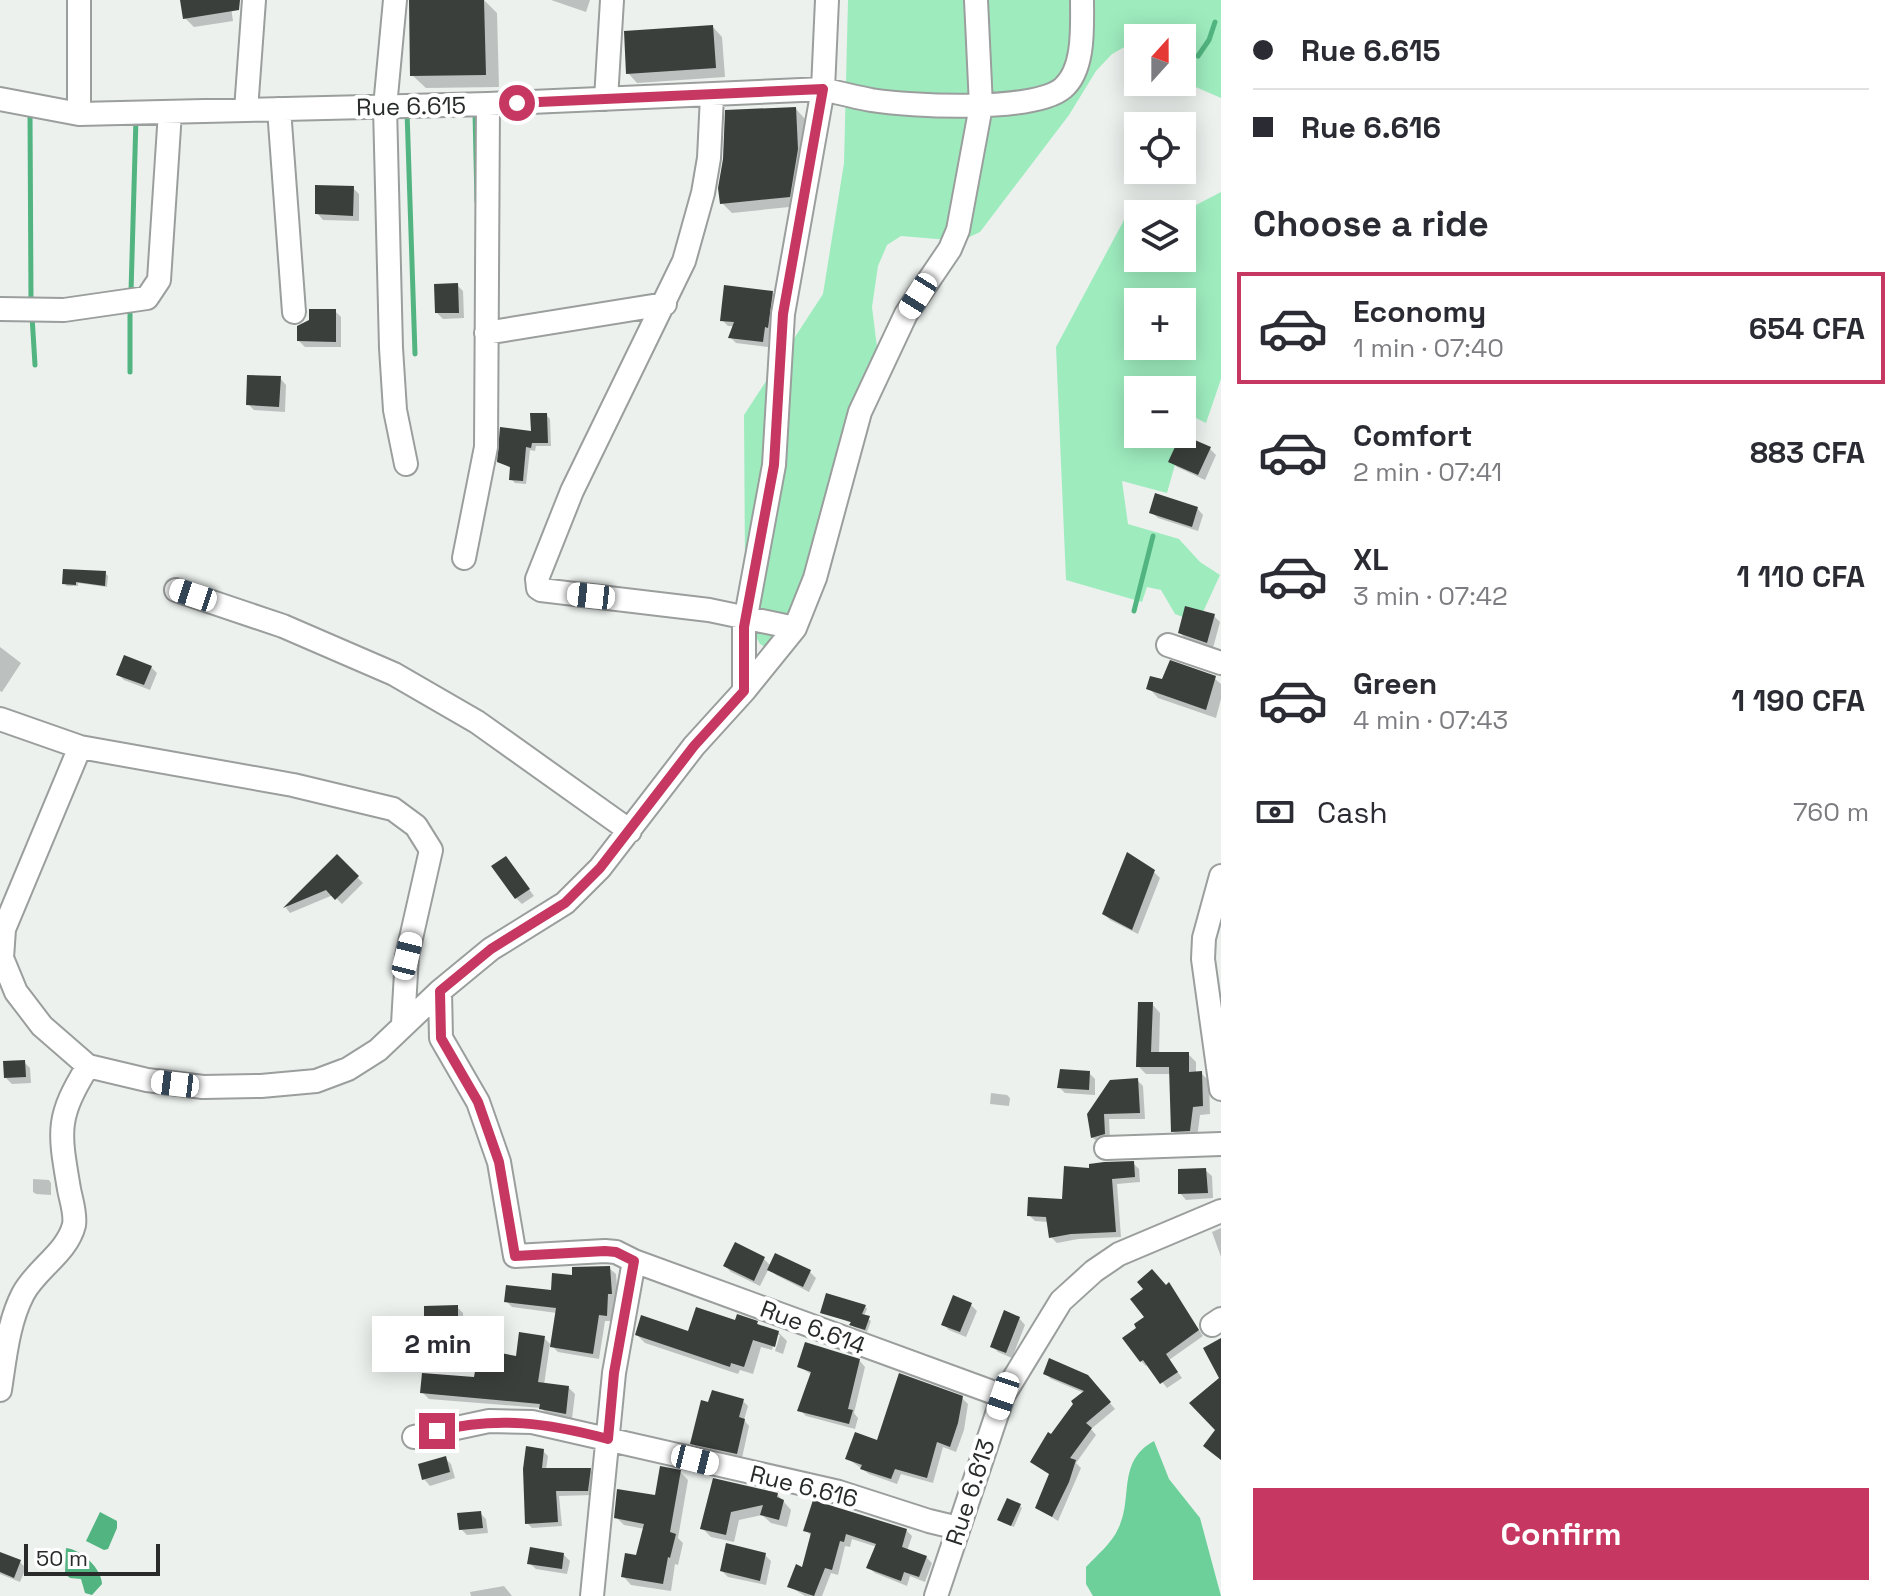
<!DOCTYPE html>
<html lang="en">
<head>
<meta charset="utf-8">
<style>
	body { margin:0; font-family:"Space Grotesk",sans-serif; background:#f2f2f3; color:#2b2b33; height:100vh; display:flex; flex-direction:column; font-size:30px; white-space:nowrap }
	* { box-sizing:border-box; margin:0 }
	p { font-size:26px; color:#7c7c81 }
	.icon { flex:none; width:44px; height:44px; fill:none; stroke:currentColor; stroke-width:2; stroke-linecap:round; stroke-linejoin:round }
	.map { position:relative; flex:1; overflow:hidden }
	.sheet { display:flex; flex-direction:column; background:#fff; width:680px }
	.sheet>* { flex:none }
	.hud { display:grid; align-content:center; height:176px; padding:0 32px; background:#fff }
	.needle { width:52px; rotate:21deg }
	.buttons { position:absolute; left:1124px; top:24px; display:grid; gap:16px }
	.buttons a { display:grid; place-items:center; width:72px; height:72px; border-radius:0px; background:#fff; box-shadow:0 4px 20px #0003; font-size:40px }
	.scale { position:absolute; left:24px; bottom:20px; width:136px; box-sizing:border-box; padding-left:8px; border:4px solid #292b2a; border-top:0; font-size:22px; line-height:28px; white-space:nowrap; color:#292b2a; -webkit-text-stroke:6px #fff; paint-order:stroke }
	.end { position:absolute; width:36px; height:36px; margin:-18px; border:10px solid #c63861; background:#fff; box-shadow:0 0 0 4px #fff }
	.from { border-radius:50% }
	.bubble { position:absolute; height:56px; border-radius:0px; background:#fff; box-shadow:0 4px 20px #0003; font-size:26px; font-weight:800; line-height:56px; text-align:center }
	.car { position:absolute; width:24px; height:48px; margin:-24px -12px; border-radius:10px; box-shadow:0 0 6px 2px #0007; background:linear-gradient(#fff 24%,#345 0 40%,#fff 0 76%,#345 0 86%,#fff 0) }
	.hud b { display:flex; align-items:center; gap:28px; height:76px; font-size:30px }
	.hud b+b { border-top:2px solid #e1e1e2 }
	.hud i { width:20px; height:20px; background:#2b2b33 }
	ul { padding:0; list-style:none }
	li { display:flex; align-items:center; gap:24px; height:112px; margin:0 16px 12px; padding:0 16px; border:4px solid transparent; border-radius:0px }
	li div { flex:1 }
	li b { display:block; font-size:30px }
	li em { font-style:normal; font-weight:800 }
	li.on { border-color:#c63861 }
	li>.icon { width:72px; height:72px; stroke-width:1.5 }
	h2 { padding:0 32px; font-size:36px; line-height:96px }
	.pay { display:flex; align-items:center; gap:20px; height:88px; padding:0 32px; font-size:30px }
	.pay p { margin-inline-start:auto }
	.cta { display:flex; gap:16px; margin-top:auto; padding:16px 32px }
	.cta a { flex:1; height:92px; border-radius:0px; background:#c63861; color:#fff; font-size:32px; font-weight:800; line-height:92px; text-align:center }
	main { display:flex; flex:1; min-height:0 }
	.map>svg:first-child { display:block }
	.green { fill:#9eecbe; fill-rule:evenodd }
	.forest { fill:#6dd09a }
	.water { fill:#52b581 }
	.shadow { fill:#0003 }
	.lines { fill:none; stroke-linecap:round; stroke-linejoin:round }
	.stream { stroke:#52b581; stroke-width:5 }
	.building { fill:#3b3f3c }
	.minor-casing { stroke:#9a9e9c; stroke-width:26 }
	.minor { stroke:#fff; stroke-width:22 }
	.route { stroke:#c63861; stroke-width:10 }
	.labels { text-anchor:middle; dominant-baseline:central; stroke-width:8; stroke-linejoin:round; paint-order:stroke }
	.street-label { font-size:24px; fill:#292b2a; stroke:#fff }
</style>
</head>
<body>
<main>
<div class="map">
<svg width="1221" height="1596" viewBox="0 0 1221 1596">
	<rect width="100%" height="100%" fill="#ecf1ee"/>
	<!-- green -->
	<path class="green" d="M848,0H1221V98L1182,81V38H1138V45H1128L1112,54L1096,71L1069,115L980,232L961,241L901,236L887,245L878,266L872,307L882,387L785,649L767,648L760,644L754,633L745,566L744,415L823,294L844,163Z
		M1221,192V379L1206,423L1196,418H1188L1167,493L1122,481L1128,524L1179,539L1200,562L1220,575L1198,623L1175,614L1161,590L1147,587L1142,602L1066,580L1056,347L1124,220L1138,217V258H1182V214H1151L1196,205ZM1138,302H1182V346H1138ZM1138,390H1182V434H1138Z"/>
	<!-- forest -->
	<path class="forest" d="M1154,1441L1169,1479L1200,1518L1221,1596H1093L1086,1584V1567C1096,1556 1112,1543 1118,1529C1134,1498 1116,1462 1154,1441Z"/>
	<!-- water -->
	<path class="water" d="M100,1512L117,1521V1528L108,1549L104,1550L86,1541Z
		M66,1548C81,1549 102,1569 102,1584L92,1595L85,1593L81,1579L70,1578L65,1574Z"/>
	<!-- shadow -->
	<path class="shadow" d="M182,0H230L233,21L194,27L185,18Z
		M484,0L497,13L499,87L426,88L412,75Z
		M551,0H590L586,12Z
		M713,27L722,37L725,77L637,83L628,73Z
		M796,109L805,119L807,159L799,206L732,213L722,203Z
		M353,188L359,194V221L323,220L317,213Z
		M457,285L463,291L464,318L443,319L437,313Z
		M772,293L778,298L773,332H770L768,347L736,343L730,337L734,326H728L722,320Z
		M335,311L341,317V347H305L299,341Z
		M280,378L286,385L285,412L254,410L248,404Z
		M546,415L550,419L551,446H536L535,451L530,450L526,484L515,483L511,479L512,469L499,461L533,433Z
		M1210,449L1216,455L1205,480L1177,467L1171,461Z
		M1197,508L1203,515L1198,531L1158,518L1151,512Z
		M105,573L108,576L107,587L78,583V586H67L64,583Z
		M1214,616L1220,622L1213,648L1186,639L1180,633Z
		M0,647L21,663L2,692L0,691Z
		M151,667L157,673L150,690L124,680L118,674Z
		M1214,678L1221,684V699L1216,718L1158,698L1149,688L1163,681Z
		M337,857L363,883L342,904L333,895L290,913L286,908Z
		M506,858L534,896L522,904L516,898Z
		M1153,871L1160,878L1138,934L1110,920L1104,914Z
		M1152,1004L1160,1013L1159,1054H1188L1196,1062V1073H1201L1209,1081L1210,1114L1200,1115L1197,1138L1181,1139L1173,1131L1171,1074H1146L1138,1066Z
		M24,1062L30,1068L31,1083L12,1084L6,1078Z
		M1089,1073L1095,1079V1095L1065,1093L1059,1087Z
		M1137,1080L1143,1086L1145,1119H1109L1110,1140L1099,1143L1092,1137L1111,1082Z
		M991,1093L1007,1095L1010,1098L1009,1106L990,1104Z
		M1133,1163L1139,1169L1140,1182L1117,1184L1121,1237L1078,1239L1057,1243L1051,1237L1049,1222L1035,1221L1029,1215L1064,1201L1092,1170Z
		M1205,1170L1212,1176L1213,1198L1186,1200L1180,1193Z
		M33,1179L49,1180L51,1183V1195L36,1194L33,1192Z
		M1221,1228V1257L1212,1232Z
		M735,1245L764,1259L771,1266L810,1272L816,1278L809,1292L776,1275L769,1268L760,1286L731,1272L725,1266Z
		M609,1268L616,1274L618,1300H614L613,1321H605L599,1359L558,1352L550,1344L544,1385L569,1388L575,1394L572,1419L548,1415L541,1408L429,1399L423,1393L476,1379L518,1358L544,1338L552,1346L557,1313L512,1307L506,1301L552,1293L574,1277Z
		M1169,1284L1203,1336L1169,1360L1182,1378L1167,1388L1148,1364L1146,1366L1141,1361L1147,1318Z
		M971,1305L977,1311L966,1337L949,1330L943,1324Z
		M865,1306L867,1309L864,1316L871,1321L867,1332L854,1327L852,1323L822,1312Z
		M457,1307L463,1313L464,1334H432L426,1328Z
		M1019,1318L1025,1325L1012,1358L998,1352L992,1346Z
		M736,1322L757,1323L761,1327L778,1332L787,1341L783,1354L775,1351L780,1335H776L772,1350L761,1347L753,1374L740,1370L738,1374L645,1343L637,1335L690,1333Z
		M859,1360L865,1367L854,1413L858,1418L855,1429L806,1416L800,1410L812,1375L799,1366Z
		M1045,1373L1093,1383L1115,1409L1091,1429L1096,1435L1076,1463L1081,1468L1058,1521L1037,1507L1051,1475L1032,1461L1084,1393L1051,1379Z
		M962,1398L968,1404L964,1430L956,1452L943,1447L933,1483L901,1474L897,1484L869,1474L847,1458Z
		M743,1401L748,1406L744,1420L749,1426L742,1458L697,1448L692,1443Z
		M543,1451L548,1456L546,1470H590L595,1475L593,1495L559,1496L562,1526L532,1528L527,1523Z
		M445,1458L451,1464L455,1478L430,1486L424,1479Z
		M680,1472L688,1480L678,1538L683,1543L678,1565L675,1564L671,1591L631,1585L623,1576L637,1557L645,1529L624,1525L616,1517L656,1498Z
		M714,1480L777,1494L791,1510L787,1527L771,1523L762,1515L739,1520L734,1542L711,1537L703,1529Z
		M1020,1506L1022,1508L1014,1527L1002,1522Z
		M480,1513L486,1519L488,1533L467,1535L461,1529Z
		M806,1530H906L912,1536L907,1551L926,1557L932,1563L925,1582L910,1576L907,1586L875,1573L869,1568L877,1547L852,1539L850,1547L845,1546L838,1575L831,1573L822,1596H805L789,1586L803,1569L812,1537Z
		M0,1554L20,1562L26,1568L20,1582L0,1574Z
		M564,1555L570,1561L567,1574L536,1569L529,1563Z
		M765,1555L771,1561L766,1585L728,1577L722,1571Z
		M504,1586L512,1596H471L470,1592Z"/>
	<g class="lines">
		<!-- stream -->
		<path class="stream" d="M1198,56L1209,40L1215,22
			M407,111L415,354
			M30,112L31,302
			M475,112L477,202
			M131,292L136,118
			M32,316L35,365
			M130,372V306
			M1134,611L1153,536"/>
	</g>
	<!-- building -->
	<path class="building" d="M180,0H240L239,10L183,19Z
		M409,0H484L486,75L410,76Z
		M713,25L716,68L626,74L624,31Z
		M796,107L798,149L790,197L720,204L718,188L723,159L725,110Z
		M315,185L354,186L353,216L315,214Z
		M458,283L459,313H435L434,284Z
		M724,285L773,291L768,328L765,327L763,342L728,338L734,322L720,321Z
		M309,309H336V342L297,341V326L309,320Z
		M247,375L281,376L279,407L246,405Z
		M530,413H547L548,443H532L531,448L526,447L523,481L509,480L510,467L497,462L500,427L531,431Z
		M1181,434L1211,447L1198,475L1168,462Z
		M1155,493L1198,507L1192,527L1149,513Z
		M63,569L106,571L105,586L76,582V585L62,584Z
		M1185,606L1215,614L1207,643L1178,633Z
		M124,655L152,666L144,685L116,675Z
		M1170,660L1216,676L1206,710L1146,689L1150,676L1162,679Z
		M1127,852L1155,870L1132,930L1102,914Z
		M337,854L359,876L335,900L326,890L283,908Z
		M506,856L530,889L515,899L491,866Z
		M1138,1002H1153L1151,1052H1189V1072L1202,1071L1203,1106L1193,1107L1190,1131L1171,1132L1169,1067H1136Z
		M25,1060L26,1077L4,1078L3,1061Z
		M1060,1069L1090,1071L1089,1090L1057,1088Z
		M1138,1078L1140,1113L1104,1114L1105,1134L1091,1138L1087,1114L1110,1080Z
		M1134,1161L1135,1177L1112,1179L1116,1232L1071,1234L1049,1238L1046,1217L1027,1216L1028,1197L1062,1199L1064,1166L1089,1168V1164L1104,1162Z
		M1206,1168L1208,1193L1178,1194V1169Z
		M735,1242L765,1257L754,1281L723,1266Z
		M775,1253L811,1270L803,1287L767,1270Z
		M610,1266L612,1294H608L607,1316L599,1315L593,1354L550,1347L556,1308L504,1302L506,1285L551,1290L552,1273L572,1275V1267Z
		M1152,1269L1166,1285L1169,1282L1199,1330L1166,1354L1178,1372L1160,1384L1143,1360L1140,1362L1122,1338L1136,1328L1134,1324L1144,1317L1130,1299L1143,1289L1137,1282Z
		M826,1293L866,1305L862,1314L870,1316L865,1330L849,1325L851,1322L820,1313Z
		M953,1295L972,1303L960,1332L941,1325Z
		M458,1305V1329H424V1306Z
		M696,1307L735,1320L737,1314L758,1321L757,1324L779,1331L775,1347L753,1340L744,1367L731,1363L730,1367L635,1335L641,1315L688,1331Z
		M1004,1310L1020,1317L1006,1353L990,1347Z
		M519,1332L545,1336L538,1382L569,1386L566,1414L539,1409L540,1404L420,1393L422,1373L474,1377L479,1349L516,1356Z
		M1221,1338V1460L1203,1446L1215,1430L1189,1403L1219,1378L1203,1348Z
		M805,1342L860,1359L848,1409L853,1410L849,1424L797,1411L811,1372L797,1367Z
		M1049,1358L1088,1375L1111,1402L1086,1423L1092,1428L1070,1458L1076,1460L1069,1482L1052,1517L1035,1508L1049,1474L1030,1462L1048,1432L1051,1434L1073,1404L1071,1401L1084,1391L1043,1374Z
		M899,1373L963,1396L958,1423L950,1447L937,1442L927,1478L895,1469L891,1479L860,1469L862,1465L845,1459L855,1432L877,1440Z
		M712,1390L744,1399L739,1417L745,1419L737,1454L690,1444L701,1400L708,1402Z
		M526,1446L544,1449L542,1468H591L588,1491H556L558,1522L525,1524L523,1469Z
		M446,1456L450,1472L422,1480L418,1464Z
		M660,1466L681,1470L670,1532L676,1534L670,1558L668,1557L663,1584L621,1577L625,1553L636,1555L644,1524L614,1518L617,1489L655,1495Z
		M713,1478L778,1493L777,1497L784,1500L779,1520L760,1515L763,1505L731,1512L726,1535L700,1529Z
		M1007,1498L1021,1504L1011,1526L997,1520Z
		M813,1500L907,1529L902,1547L927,1556L919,1577L904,1572L901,1581L866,1568L876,1544L846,1534L844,1542L840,1541L832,1570L825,1568L814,1596L787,1587L796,1564L802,1567L811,1533L803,1531Z
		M481,1511L483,1528L459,1530L457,1513Z
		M726,1543L766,1553L760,1581L720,1571Z
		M530,1547L564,1553L562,1569L527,1564Z
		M0,1552L21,1560L14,1578L0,1572Z"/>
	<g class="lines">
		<defs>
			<path id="minor" d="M79,0V114
				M395,0L385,107L391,348L395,410L406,464
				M712,96L709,158L703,193L684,261L572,491L537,579L538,588L541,590L709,610L795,628
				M0,99L79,114L488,104L823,89C839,93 855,97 871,100C909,106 1034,113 1063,88C1085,69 1082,26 1082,0
				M606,99L612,0
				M279,109L294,312
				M246,110L254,0
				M0,309L64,310L147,298L159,280L170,112
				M486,333L665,304
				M464,558L486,447L488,104
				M176,590L283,626L394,674L477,722L630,831
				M1168,645L1221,663
				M744,691V627L774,465L783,314L823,89L827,0
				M0,719L80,747L293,785L393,809L416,826L431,850L407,956L403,1024
				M80,747L4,929L2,958L16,992L42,1026L88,1066L147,1080L203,1087L261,1086L316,1081L348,1069L378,1050L440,991L491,949L565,903L600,868L694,746L744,691L795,628L815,578L860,412L906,314L950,249L958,230L981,106L976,0
				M1221,876L1204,938L1203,959L1221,1089
				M440,991L441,1038L478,1102L499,1162L515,1256L605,1251L616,1252L634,1261
				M1106,1148L1221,1144
				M1212,1325L1221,1319
				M0,1390C5,1358 8,1323 23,1294C36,1269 67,1253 74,1225C76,1214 71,1200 69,1189C59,1130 56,1118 88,1066
				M414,1437L489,1421L532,1422L839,1492L929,1521L958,1528
				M592,1596L614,1373L634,1261L1003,1396
				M936,1596L1003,1396L1061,1301L1094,1271L1119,1254L1221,1211"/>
		</defs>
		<!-- minor casing -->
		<use href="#minor" class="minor-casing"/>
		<!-- minor -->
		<use href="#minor" class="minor"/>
	</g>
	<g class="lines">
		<!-- route -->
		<path class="route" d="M437,1431C498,1416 548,1423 608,1439L614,1373L634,1261L616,1252L605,1251L515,1256L499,1162L478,1102L441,1038L440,991L491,949L565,903L600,868L694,746L744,691V627L774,465L783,314L823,89L517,103"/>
	</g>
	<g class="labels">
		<!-- street labels -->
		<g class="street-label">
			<text transform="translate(411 106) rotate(-1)">Rue 6.615</text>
			<text transform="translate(813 1327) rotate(21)">Rue 6.614</text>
			<text transform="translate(804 1486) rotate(14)">Rue 6.616</text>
			<text transform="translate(970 1492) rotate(-72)">Rue 6.613</text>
		</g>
	</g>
</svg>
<div class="buttons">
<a><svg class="needle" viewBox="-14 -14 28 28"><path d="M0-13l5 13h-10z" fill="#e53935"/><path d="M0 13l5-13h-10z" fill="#7c7c81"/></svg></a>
<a><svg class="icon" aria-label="locate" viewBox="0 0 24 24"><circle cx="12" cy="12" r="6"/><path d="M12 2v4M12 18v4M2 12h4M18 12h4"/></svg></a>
<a><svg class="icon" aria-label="layers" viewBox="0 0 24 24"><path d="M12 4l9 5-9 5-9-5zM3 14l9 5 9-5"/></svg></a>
<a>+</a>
<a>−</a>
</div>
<div class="scale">50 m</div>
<i class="end from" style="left:517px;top:103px"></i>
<i class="end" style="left:437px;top:1431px"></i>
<div class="bubble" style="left:372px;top:1316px;width:132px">2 min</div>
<i class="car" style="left:918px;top:296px;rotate:212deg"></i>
<i class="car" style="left:193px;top:595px;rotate:288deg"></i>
<i class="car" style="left:591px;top:596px;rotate:276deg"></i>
<i class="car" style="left:407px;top:956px;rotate:14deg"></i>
<i class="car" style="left:175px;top:1084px;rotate:277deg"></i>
<i class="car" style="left:1003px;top:1396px;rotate:199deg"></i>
<i class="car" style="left:695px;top:1460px;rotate:104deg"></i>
</div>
<section class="sheet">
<div class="hud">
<b><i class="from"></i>Rue 6.615</b>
<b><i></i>Rue 6.616</b>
</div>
<h2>Choose a ride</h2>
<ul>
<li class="on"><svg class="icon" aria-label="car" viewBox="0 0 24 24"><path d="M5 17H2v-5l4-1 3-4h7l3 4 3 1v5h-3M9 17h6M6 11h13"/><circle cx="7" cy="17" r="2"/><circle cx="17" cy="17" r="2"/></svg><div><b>Economy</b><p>1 min · 07:40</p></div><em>654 CFA</em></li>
<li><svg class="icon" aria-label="car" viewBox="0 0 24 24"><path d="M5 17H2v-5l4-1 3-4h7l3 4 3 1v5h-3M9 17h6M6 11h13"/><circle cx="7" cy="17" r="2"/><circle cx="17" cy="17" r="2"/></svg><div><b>Comfort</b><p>2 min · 07:41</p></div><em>883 CFA</em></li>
<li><svg class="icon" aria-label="car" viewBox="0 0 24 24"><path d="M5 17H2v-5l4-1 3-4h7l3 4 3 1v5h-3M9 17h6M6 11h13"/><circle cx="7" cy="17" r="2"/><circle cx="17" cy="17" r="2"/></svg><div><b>XL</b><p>3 min · 07:42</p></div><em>1 110 CFA</em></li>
<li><svg class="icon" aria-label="car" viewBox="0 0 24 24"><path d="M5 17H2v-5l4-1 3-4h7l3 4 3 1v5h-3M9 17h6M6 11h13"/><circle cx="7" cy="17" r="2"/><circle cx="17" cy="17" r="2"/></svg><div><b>Green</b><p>4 min · 07:43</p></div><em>1 190 CFA</em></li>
</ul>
<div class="pay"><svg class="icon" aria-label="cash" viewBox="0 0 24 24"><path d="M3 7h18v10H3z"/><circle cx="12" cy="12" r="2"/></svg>Cash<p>760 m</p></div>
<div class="cta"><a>Confirm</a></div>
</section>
</main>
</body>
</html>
